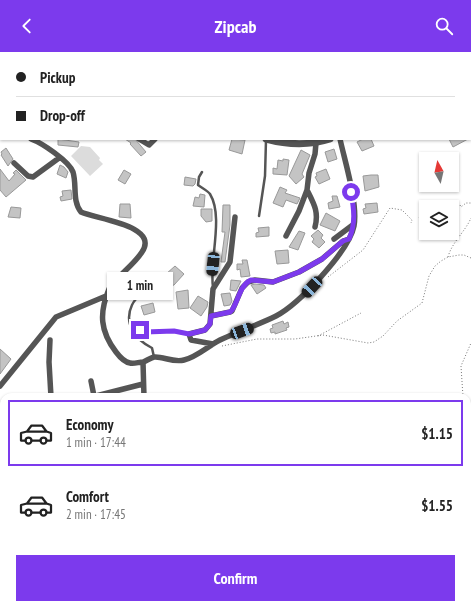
<!DOCTYPE html>
<html lang="en">
<head>
<meta charset="utf-8">
<style>
	body { margin:0; font-family:"PT Sans Narrow",sans-serif; background:#f6f6f6; color:#222; height:100vh; display:flex; flex-direction:column; font-size:15px; white-space:nowrap }
	* { box-sizing:border-box; margin:0 }
	p { font-size:13px; color:#767676 }
	.icon { flex:none; width:22px; height:22px; fill:none; stroke:currentColor; stroke-width:2; stroke-linecap:round; stroke-linejoin:round }
	.map { position:relative; flex:1; overflow:hidden }
	.side { position:absolute; left:0px; top:341px; width:471px; height:216px; display:flex; flex-direction:column; background:#fff; border-radius:12px 12px 0 0; box-shadow:0 1px 3px #0004 }
	.side>* { flex:none }
	.guide { position:absolute; left:0px; top:0px; width:471px; height:88px; box-shadow:0 1px 3px #0004; display:grid; align-content:center; height:88px; padding:0 16px; background:#fff }
	.needle { width:26px; rotate:352deg }
	.tools { position:absolute; left:419px; top:100px; display:grid; gap:8px }
	.tools a { display:grid; place-items:center; width:40px; height:40px; border-radius:0px; background:#fff; box-shadow:0 1px 3px #0004; font-size:20px }
	.end { position:absolute; width:18px; height:18px; margin:-9px; border:5px solid #7c3aed; background:#fff; box-shadow:0 0 0 2px #fff }
	.from { border-radius:50% }
	.bubble { position:absolute; height:28px; border-radius:0px; background:#fff; box-shadow:0 1px 3px #0004; font-size:13px; font-weight:600; line-height:28px; text-align:center }
	.car { position:absolute; width:12px; height:24px; margin:-12px -6px; border-radius:5px; box-shadow:0 0 3px 1px #0007; background:linear-gradient(#222 24%,#8ab4d8 0 40%,#222 0 76%,#8ab4d8 0 86%,#222 0) }
	.guide b { display:flex; align-items:center; gap:14px; height:38px; font-size:15px }
	.guide b+b { border-top:1px solid #e0e0e0 }
	.guide i { width:10px; height:10px; background:#222 }
	ul { padding:7px 0 0; list-style:none }
	li { display:flex; align-items:center; gap:12px; height:66px; margin:0 8px 6px; padding:0 8px; border:2px solid transparent; border-radius:0px }
	li div { flex:1 }
	li b { display:block; font-size:15px }
	li em { font-style:normal; font-weight:600 }
	li.on { border-color:#7c3aed }
	li>.icon { width:36px; height:36px; stroke-width:1.5 }
	.cta { display:flex; gap:8px; margin-top:auto; padding:8px 16px }
	.cta a { flex:1; height:46px; border-radius:0px; background:#7c3aed; color:#fff; font-size:16px; font-weight:600; line-height:46px; text-align:center }
	header { display:flex; justify-content:space-between; align-items:center; height:52px; padding:0 16px; background:#7c3aed; color:#fff; font-size:18px; font-weight:600 }
	.map>svg:first-child { display:block }
	.green { fill:#dcdcdc }
	.building { fill:#c4c4c4; stroke:#999 }
	.lines { fill:none; stroke-linecap:round; stroke-linejoin:round }
	.path { stroke:#777; stroke-width:1; stroke-dasharray:1 2; stroke-linecap:butt }
	.service { stroke:#555; stroke-width:2.5 }
	.minor { stroke:#555; stroke-width:5.5 }
	.tertiary { stroke:#555; stroke-width:7 }
	.route { stroke:#7c3aed; stroke-width:5 }
</style>
</head>
<body>
<header><svg class="icon" aria-label="back" viewBox="0 0 24 24"><path d="M15 5l-7 7 7 7"/></svg>Zipcab<svg class="icon" aria-label="search" viewBox="0 0 24 24"><circle cx="10" cy="10" r="6"/><path d="M15 15l6 6"/></svg></header>
<div class="map">
<svg width="471" height="557" viewBox="0 0 471 557">
	<rect width="100%" height="100%" fill="#fff"/>
	<!-- green -->
	<path class="green" d="M81,94L90,95L100,106L99,108L103,112L90,124L71,104Z"/>
	<!-- building -->
	<path class="building" d="M58,87L79,90L78,95L58,93Z
		M125,87H135L146,100L141,104L130,92L131,91Z
		M232,87L245,88L242,102L229,98Z
		M363,87H371L374,94L362,99L357,90Z
		M449,87H468L453,95Z
		M6,96L13,107L8,114L1,103L2,102L1,100Z
		M334,97L337,107L328,110L325,100Z
		M301,98L310,103L302,122L304,125L296,132L289,124Z
		M283,107L289,108L287,123L273,122V116L277,117L278,108L283,109Z
		M60,113L64,115L68,120L66,126L57,122Z
		M0,117L9,129L15,122L13,121L16,118L26,128L6,145L0,138Z
		M326,117L330,127L319,132L315,125L317,124L316,121Z
		M124,118L131,122L125,132L118,128Z
		M371,123H378L379,135L365,139L363,124Z
		M185,125L196,127L195,132L193,134L184,133Z
		M280,135L287,138L285,141L300,146L297,152L286,148L283,155L273,151Z
		M71,138L72,147L61,149L60,145L63,144L62,139Z
		M200,142L205,143L204,155L193,154L195,145L199,146Z
		M332,144H337L340,155L329,157L328,151L333,149Z
		M377,151L378,160L364,162L363,157L366,156L365,152Z
		M120,152H130L131,166L119,165Z
		M223,153H230V173L225,210H221L225,180H222Z
		M11,155L21,156L20,166L8,165Z
		M201,157H212V169L206,170L201,164Z
		M326,161L340,169L335,179L320,173Z
		M269,175V184L256,185V181L259,180L258,176Z
		M318,178L323,183L321,186L325,190L319,196L312,190L314,187L311,184Z
		M299,179L305,181L298,198L289,195Z
		M288,198L289,211L277,212L275,199Z
		M242,208H247L250,224L241,225L240,217L237,218V212H243Z
		M175,214L184,222L174,233L171,234L170,225L166,222Z
		M231,228L241,229L236,239L230,238Z
		M255,232L264,233L266,236L257,242L251,233Z
		M188,238L189,256L178,257L176,240Z
		M230,241L232,249L230,253L224,254L221,242Z
		M198,244L208,250L207,255L201,264L190,256Z
		M153,251L155,260L144,263L141,254Z
		M283,269L284,272L288,270L289,275L286,276L287,278L275,282V280L271,281L270,277L273,276L272,273Z
		M0,297L11,307L0,322Z"/>
	<g class="lines">
		<!-- path -->
		<path class="path" d="M420,0L421,1
			M470,17L471,16
			M452,157L460,153L461,155L466,151H471
			M419,166L423,160L426,162
			M448,205C452,190 465,180 471,166
			M328,225L363,198L390,156L402,158L412,168L411,171
			M318,284L361,261
			M222,294L257,287H295L323,283L368,291L374,290L383,284L397,269L422,251L429,224L435,214L441,209L448,205L459,203H464L471,206
			M463,345L461,314L471,291
			M467,530L471,537"/>
		<!-- service -->
		<path class="service" d="M202,120L199,125L198,133C202,136 208,139 210,142C224,165 209,209 213,235
			M259,164L265,124L266,88
			M152,240C148,241 143,242 140,244C136,246 134,249 132,253C123,272 136,288 152,296L154,305
			M135,270L140,278L145,280L174,279L188,282"/>
		<!-- minor -->
		<path class="minor" d="M173,0V1
			M453,0V1
			M73,1L76,0
			M0,44H1
			M0,58L1,60
			M0,81L1,79
			M31,87C42,91 69,109 73,120C77,133 72,149 81,160C95,167 160,173 142,200C133,214 118,223 109,237C99,261 100,279 116,300C119,304 124,310 130,311C134,312 139,310 143,310
			M139,87L149,93L155,87
			M14,111L28,124L33,125L59,106
			M307,138C314,152 319,160 315,175
			M286,184L299,159L307,138L309,121L315,102L316,91
			M334,187L354,172
			M211,264L230,260L232,259L242,236L248,230L255,228L273,230L299,220L322,207L343,189L349,187
			M50,288L49,310L51,345
			M213,292L191,288L189,282L205,278L210,272L213,237L230,210L235,165
			M91,329L94,344
			M0,334L56,265L106,244
			M92,345L143,332
			M144,345L143,310C146,309 150,306 154,305C163,304 173,311 184,308C197,305 208,294 220,288C239,279 258,273 276,264C299,252 349,199 354,174C358,151 345,110 340,87
			M0,417L4,402
			M289,553L305,557
			M107,557L109,553
			M206,557L212,553"/>
		<!-- tertiary -->
		<path class="tertiary" d="M80,0L81,1
			M470,47L471,46
			M266,87C288,93 308,94 330,87"/>
	</g>
	<g class="lines">
		<!-- route -->
		<path class="route" d="M140,278L145,280L174,279L189,282L205,278L210,272L211,264L230,260L232,258C239,248 239,234 251,228L273,230L299,220L322,207L343,189L349,187C356,171 354,157 351,140"/>
	</g>
</svg>
<div class="tools">
<a><svg class="needle" viewBox="-14 -14 28 28"><path d="M0-13l5 13h-10z" fill="#e53935"/><path d="M0 13l5-13h-10z" fill="#767676"/></svg></a>
<a><svg class="icon" aria-label="layers" viewBox="0 0 24 24"><path d="M12 4l9 5-9 5-9-5zM3 14l9 5 9-5"/></svg></a>
</div>
<i class="end from" style="left:351px;top:140px"></i>
<i class="end" style="left:140px;top:278px"></i>
<div class="bubble" style="left:107px;top:220px;width:66px">1 min</div>
<i class="car" style="left:213px;top:212px;rotate:186deg"></i>
<i class="car" style="left:312px;top:235px;rotate:223deg"></i>
<i class="car" style="left:242px;top:279px;rotate:70deg"></i>
<div class="guide">
<b><i class="from"></i>Pickup</b>
<b><i></i>Drop-off</b>
</div>
<section class="side">
<ul>
<li class="on"><svg class="icon" aria-label="car" viewBox="0 0 24 24"><path d="M5 17H2v-5l4-1 3-4h7l3 4 3 1v5h-3M9 17h6M6 11h13"/><circle cx="7" cy="17" r="2"/><circle cx="17" cy="17" r="2"/></svg><div><b>Economy</b><p>1 min · 17:44</p></div><em>$1.15</em></li>
<li><svg class="icon" aria-label="car" viewBox="0 0 24 24"><path d="M5 17H2v-5l4-1 3-4h7l3 4 3 1v5h-3M9 17h6M6 11h13"/><circle cx="7" cy="17" r="2"/><circle cx="17" cy="17" r="2"/></svg><div><b>Comfort</b><p>2 min · 17:45</p></div><em>$1.55</em></li>
</ul>
<div class="cta"><a>Confirm</a></div>
</section>
</div>
</body>
</html>
